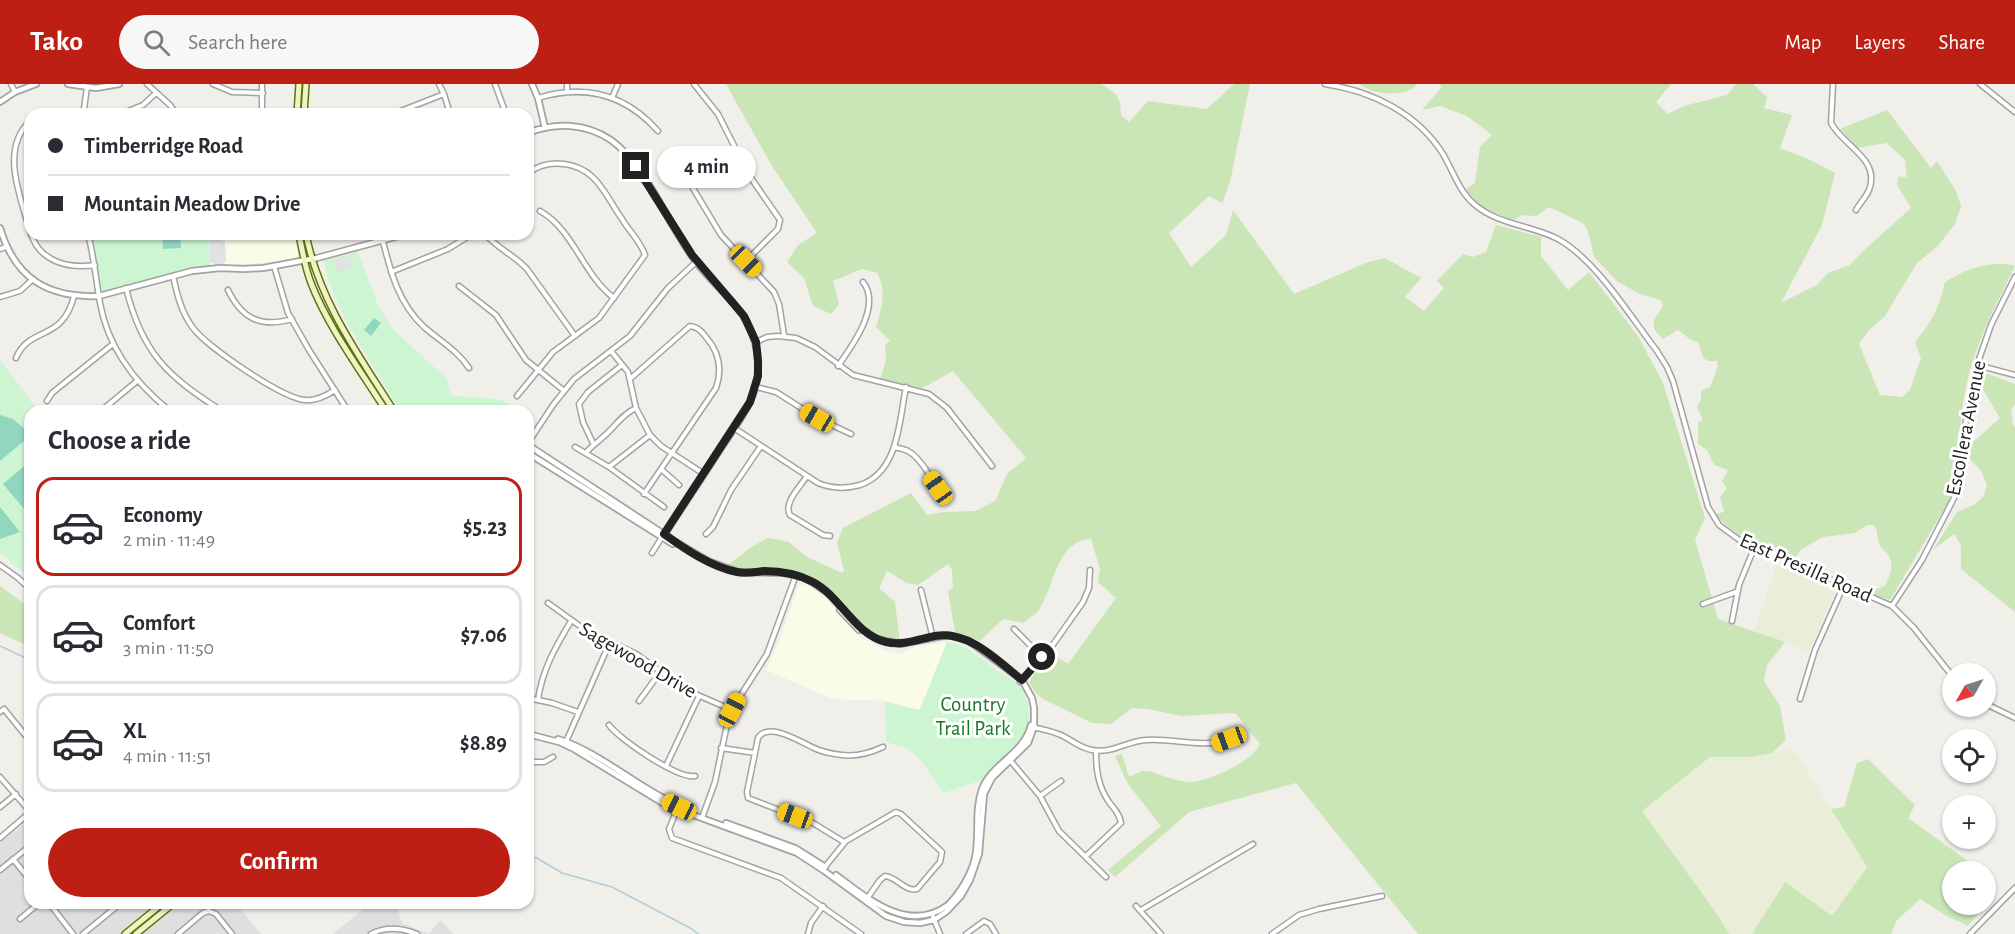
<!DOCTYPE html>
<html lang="en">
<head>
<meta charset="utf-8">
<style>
	body { margin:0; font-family:"Alegreya Sans",sans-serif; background:#f7f7f7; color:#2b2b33; height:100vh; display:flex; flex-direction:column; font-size:22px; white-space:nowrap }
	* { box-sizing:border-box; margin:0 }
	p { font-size:20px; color:#7c7c81 }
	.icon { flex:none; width:33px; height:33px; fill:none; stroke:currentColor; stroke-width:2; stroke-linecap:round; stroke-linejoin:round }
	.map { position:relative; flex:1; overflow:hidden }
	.side { position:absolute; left:24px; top:321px; width:510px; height:504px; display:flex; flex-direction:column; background:#fff; border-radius:18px; box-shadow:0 2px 4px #0004 }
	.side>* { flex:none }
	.banner { position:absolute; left:24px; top:24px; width:510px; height:132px; border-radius:18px; box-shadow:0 2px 4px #0004; display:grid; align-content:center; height:132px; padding:0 24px; background:#fff }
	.needle { width:39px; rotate:231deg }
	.fabs { position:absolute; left:1942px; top:579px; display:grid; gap:12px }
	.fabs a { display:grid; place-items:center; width:54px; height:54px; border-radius:50%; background:#fff; box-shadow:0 2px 4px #0004; font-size:30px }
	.end { position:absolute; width:27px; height:27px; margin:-14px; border:8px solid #222; background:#fff; box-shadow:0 0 0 3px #fff }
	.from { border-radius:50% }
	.bubble { position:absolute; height:42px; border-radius:21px; background:#fff; box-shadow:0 2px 4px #0004; font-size:20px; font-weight:700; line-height:42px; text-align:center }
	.car { position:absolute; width:18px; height:36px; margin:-18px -9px; border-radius:8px; box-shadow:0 0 4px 2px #0007; background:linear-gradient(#f5c518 24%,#345 0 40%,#f5c518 0 76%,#345 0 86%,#f5c518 0) }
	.banner b { display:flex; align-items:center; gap:21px; height:57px; font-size:22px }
	.banner b+b { border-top:2px solid #e1e1e2 }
	.banner i { width:15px; height:15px; background:#2b2b33 }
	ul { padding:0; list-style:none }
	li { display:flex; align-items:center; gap:18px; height:99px; margin:0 12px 9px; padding:0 12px; border:3px solid #e1e1e2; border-radius:18px }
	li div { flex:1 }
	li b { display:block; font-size:22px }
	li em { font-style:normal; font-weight:700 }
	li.current { border-color:#be1f15 }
	li>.icon { width:54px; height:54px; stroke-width:1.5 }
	h2 { padding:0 24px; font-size:27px; line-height:72px }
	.cta { display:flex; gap:12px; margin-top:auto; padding:12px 24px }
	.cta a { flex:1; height:69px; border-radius:36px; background:#be1f15; color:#fff; font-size:24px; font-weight:700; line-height:69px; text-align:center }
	header { display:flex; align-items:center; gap:36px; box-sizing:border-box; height:84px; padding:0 30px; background:#be1f15; color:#fff }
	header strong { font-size:28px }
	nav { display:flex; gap:33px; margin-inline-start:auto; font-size:21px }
	.search { width:420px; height:54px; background:#f7f7f7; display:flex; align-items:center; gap:15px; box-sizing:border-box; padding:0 21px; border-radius:33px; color:#7c7c81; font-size:22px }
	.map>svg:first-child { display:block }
	.residential { fill:#e0dfdf }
	.education { fill:#fbfce7 }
	.farmland { fill:#eaedd8 }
	.grass { fill:#cae5b6 }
	.park { fill:#cdf5d2 }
	.pitch { fill:#91d7c0 }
	.parking { fill:#e2e2e2 }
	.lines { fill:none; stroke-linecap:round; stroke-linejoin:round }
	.stream { stroke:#afceda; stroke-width:1.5 }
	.minor-casing { stroke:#a3a3a3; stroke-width:7 }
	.tertiary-casing { stroke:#a3a3a3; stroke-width:8 }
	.secondary-casing { stroke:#617111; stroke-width:8 }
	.minor { stroke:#fff; stroke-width:4 }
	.tertiary { stroke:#fff; stroke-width:4.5 }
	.secondary { stroke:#eff4c5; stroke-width:5 }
	.route { stroke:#222; stroke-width:8 }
	.labels { text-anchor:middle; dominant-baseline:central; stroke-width:6; stroke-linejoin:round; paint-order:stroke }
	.street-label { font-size:21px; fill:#222; stroke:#fff }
	.park-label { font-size:21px; fill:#187825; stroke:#fff }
</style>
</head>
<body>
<header>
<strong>Tako</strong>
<div class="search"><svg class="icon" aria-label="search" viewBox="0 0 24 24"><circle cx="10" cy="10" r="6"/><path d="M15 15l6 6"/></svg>Search here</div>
<nav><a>Map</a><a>Layers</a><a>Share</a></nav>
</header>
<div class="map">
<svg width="2015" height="850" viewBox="0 0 2015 850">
	<rect width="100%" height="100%" fill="#f1efea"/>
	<!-- residential -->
	<path class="residential" d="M30,735V819H172L176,824L182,819H235L261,850H0V759Z
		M371,819H396L402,839L429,850L440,836L454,850H333Z"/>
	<!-- education -->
	<path class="education" d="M210,150H295L298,170L296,173L274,178L211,182Z
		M806,500L825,514L861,554L888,568L900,570L918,562L947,558L919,626L886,617L833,615L766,586L777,562L799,501Z"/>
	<!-- farmland -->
	<path class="farmland" d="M1777,480L1836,505L1809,567L1754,547Z
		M1793,665L1867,782L1832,832L1785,798L1752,850H1729L1717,830L1641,727L1710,673H1749Z"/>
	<!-- grass -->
	<path class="grass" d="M726,0H1101C1117,10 1121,12 1121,31L1129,38L1148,17L1207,25L1234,0H1250L1230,98L1222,119L1209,112L1169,149L1191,183L1226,151L1233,126L1294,210L1368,178L1385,174L1421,194L1405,213L1424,227L1444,204L1437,197L1463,170L1473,173L1486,168L1496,141L1541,153V172L1568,206L1589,188L1638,252L1663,299L1705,434L1695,456L1718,535L1785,558L1767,581L1764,597L1780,622L1786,656L1772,669L1749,673H1710L1642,727L1717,830L1729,850H1418L1296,699L1189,728L1115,793L1108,786L1161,742L1128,700L1115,672L1122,670L1129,693L1143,687H1149C1162,691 1177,698 1191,698C1210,697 1253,677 1260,660L1235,629L1181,632L1148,625L1132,624L1111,640L1092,639L1043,615L1035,608L1029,598L1034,590L1054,571L1068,580L1116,514L1098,498L1100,485L1091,455C1055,457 1055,504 1038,527C1034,531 1028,535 1023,539L1003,535L980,557L955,548L948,507L953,503L952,486L948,480L918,501L907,499L887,487L879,504L895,518L900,560L870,552L828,509L796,491L745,489L724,484L753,462L768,454L789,458L807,473L842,489L844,487L837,459L843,444L911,409L927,431L943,428L975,427L995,417L1007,390L1026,374L953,287L921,305L880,295L886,276L885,261L890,257L876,243C882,224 887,206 877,189L862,185L833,197L839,220L831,230L813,222L804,194L787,178L798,161L817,149L772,82Z
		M1360,0H1417C1407,14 1372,11 1360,0Z
		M1439,0H1671L1656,18L1668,30L1684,22L1727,11L1736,0H1753L1767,13L1764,24L1792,31L1780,64L1808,75L1835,89L1822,141L1781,219L1817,201L1828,189L1850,181L1862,168L1911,124L1897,101L1898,92L1907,94L1905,76L1887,59L1857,64L1840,45L1887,26L1931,84L1937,77L1956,107L1961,122L1955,140L1938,162L1917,179L1885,232L1868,247L1859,260L1880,311L1902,313L1910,306L1921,274L1915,258C1931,239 1940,223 1945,198C1963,186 1994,175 2015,182C1996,220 1975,260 1966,302C1958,340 1960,380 1949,417L1890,516L1867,508L1885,502C1890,491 1895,482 1888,470C1885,467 1880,463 1879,459C1876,452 1879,447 1874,441H1867L1855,449L1823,453L1800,466L1794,476C1766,464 1735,454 1715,430L1724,428L1720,413L1727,405L1722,397L1728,386L1714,381L1707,366L1698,360V339L1703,336L1697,323L1701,316V307L1710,303L1718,282L1717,277H1709L1703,274L1698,258L1691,256L1678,246L1663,255L1654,245V236L1663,222L1661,216L1640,210L1618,198L1594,173L1588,147L1583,139L1549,123L1536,132L1522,131L1513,137L1481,122L1465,106L1475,99L1480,63L1492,51L1467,32L1440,22L1422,26L1442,3Z
		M1982,288L2015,300V320L2011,325L2013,342H2015V528L1961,485V461L1954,450L1933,466L1957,428L1974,421L1983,413L1987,401L1981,387L1967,372L1972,359L2000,334L1979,299Z
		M0,502L30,524V563L0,549Z
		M1868,675L1915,721L1908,734L1979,785L1980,787L1953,788V820L1985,821L1968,842L1945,831L1920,815L1897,836L1891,850H1752L1785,798L1832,832L1867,783L1831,725L1844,723L1857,679Z"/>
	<!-- park -->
	<path class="park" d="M91,150H208L210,184L102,211Z
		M358,168L378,222L395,247L447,295L451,311C481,317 492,307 521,327H400C376,284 331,224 324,177Z
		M0,276L39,327H30V494L0,469Z
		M947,558C969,562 979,573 996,586C1001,590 1008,592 1013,596C1030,608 1033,634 1024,652L982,696L943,709C933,693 923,675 907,665C901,661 894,662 886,657L885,618L920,626Z"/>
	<!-- pitch -->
	<path class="pitch" d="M162,150H180L181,164L163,165Z
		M374,234L381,239L371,252L364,246Z
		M0,331L13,335L30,350V352L0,377Z
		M30,377V432L3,400Z
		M0,423L20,448L0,455Z"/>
	<!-- parking -->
	<path class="parking" d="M209,150H222V157H225L226,178L223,179V182H214V179H210Z
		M349,172L352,184L337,188L335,180L337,179L336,175Z"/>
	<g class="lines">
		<!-- stream -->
		<path class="stream" d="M0,562L30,576
			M528,772L537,774L562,789L612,803L692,845L698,850"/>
		<defs>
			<path id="minor" d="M11,0L15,8
				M147,0L170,21L176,30
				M213,0L232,8L263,9
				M439,0L444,10L450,30
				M495,0L506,30
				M567,0V7
				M694,0L718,30L749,91L780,136L778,145L746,177
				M1325,0C1372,7 1417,29 1443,70C1453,87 1459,107 1474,120C1498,141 1531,141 1558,155C1596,176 1630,232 1657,267L1667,283L1673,297L1708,423L1719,441L1738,455L1892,522L1914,544L1953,593
				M1833,0L1831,39C1843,62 1881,75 1869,106C1866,113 1860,119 1856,126
				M1980,0L2015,28
				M538,14C584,0 625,10 658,47
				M612,14L618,0
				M325,28L338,30
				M44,30L57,28L67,30
				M80,30L84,25L87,3
				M121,30L143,21L156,9
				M262,30V0
				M393,30L444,10
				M30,37C0,65 20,112 30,147
				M676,72L694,106L721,151L774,208L779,220L784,251
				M540,127C574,146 583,191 614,214
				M31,150C40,178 69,185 95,181
				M88,150C94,173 96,196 100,219C108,264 135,299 170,327
				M381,150C390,185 397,218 424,243C440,257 457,266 469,284
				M485,150C497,164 514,171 527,185L575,252
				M0,165L6,163
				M274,182L288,229L309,266L348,327
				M391,188L448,165L472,150
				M173,192C177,210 181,228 193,244C207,263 282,314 305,316C315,317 326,312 335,306
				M459,202L496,231L526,276L563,306
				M126,204C142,269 167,292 222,327
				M228,206C242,235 261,244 292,235
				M0,213L20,207L33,195
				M756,258L767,253L778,252L796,254L815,263L853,291L929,310L947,324L992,382
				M611,267L628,288L636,324L650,351L661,362L704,390
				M16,274C29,242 63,258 74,212
				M1977,281L2015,291
				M838,282C852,262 882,222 863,198
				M630,295L690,242C698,243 701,247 706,253C719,268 723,284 716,304L644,410
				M756,303L776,308L817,334L851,350
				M517,312L553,268L599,234L645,171C641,158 629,147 622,135C605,111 597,84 564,80C550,78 539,81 528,89
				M47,317L52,309L113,260
				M101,327L137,297
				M734,344L818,399C832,405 845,405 860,401C899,388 899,337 906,303
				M528,359L553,321L574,295L630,252L668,204L696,178
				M593,359L583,338L579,320L588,308L622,281
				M575,363L609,383L664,423
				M894,363C898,364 904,365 908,367C921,374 937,401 940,415
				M586,369C591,362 597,359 603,353C615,343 621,331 636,324
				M609,383L650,351
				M661,385L679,401
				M807,392C800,403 783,419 790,431L823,451L830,452
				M706,450L713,443L731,406L761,362
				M652,469L662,453
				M0,481L18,494L30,505
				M921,506L933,554
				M548,519L584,545L638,571L684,605L732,626
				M1703,520L1736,508
				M1892,522L1922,476L1954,414L1959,393L1967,328L1977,281L1991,241L2015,193
				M1732,537L1739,501L1755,462
				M1014,545L1042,573
				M1020,598L1052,562L1083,518L1089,504L1090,486
				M528,614L552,619L578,628
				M1800,615L1815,566L1844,501
				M538,616C542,586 556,562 571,537
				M639,617L661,587
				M1986,620L2015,634
				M0,628L4,625L30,657
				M609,641C620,656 678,695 695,692
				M1032,643C1042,645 1053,647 1063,652C1073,657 1080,664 1092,666C1112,670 1127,657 1146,656C1175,654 1202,665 1229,655
				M565,660L610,558
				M721,664L755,669
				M1009,675L1040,712L1059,747L1106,793
				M528,678H544L553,673
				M666,682L699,612
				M0,693L27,724
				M1040,712L1061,697
				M0,723L16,710
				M678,723L669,745L672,754L781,794L861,850
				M702,734L715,698L728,636L739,614L767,570L796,491
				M0,754L28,730L27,724L30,721
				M844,758L813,739L748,714L747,708L758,654C768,637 801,658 814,664C822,668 833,670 842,671C857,673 870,669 883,663
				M1086,772L1121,739C1120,730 1114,725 1109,718C1098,702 1096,686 1096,667
				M13,775L30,796
				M824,784L846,757L896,728L901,730L942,768L940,778L917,805C905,808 897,793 885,792L880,796L866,816
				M0,786L30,762
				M49,819L73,850
				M1136,822L1161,850
				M1141,826L1253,760
				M933,833L940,850
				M20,835L39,819
				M83,850L121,819
				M178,850L203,829L209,827L216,830L232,850
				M371,850C386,842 402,844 417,850
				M808,850L811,839L823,822
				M966,850L984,837L990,840L996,850
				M1272,850L1299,831L1319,825L1382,812
				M1970,850L2015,804"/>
			<path id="tertiary" d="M68,0L96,4L119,0
				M532,0L538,14L545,44
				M0,18L15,8L36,0
				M528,49C555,38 586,39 611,56C646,81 669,143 697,179C712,199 735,216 747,238C755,253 759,268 758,286C757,317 735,342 719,367C701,395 682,423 664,451
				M0,144C15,194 47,214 99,212L192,187L220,184L244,185L263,184L317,174L406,150
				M528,361L679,460L708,477L738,488L784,489L802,493L812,498L828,509L862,545L877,555L900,560L948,551L969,557L1022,596L1032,614L1034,624V643L1028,659L992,694L984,710L979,770L970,796L961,812L946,828L934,836L920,839L904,838L886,832L823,786L797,769L666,721L574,665L559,658L528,650
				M528,369L673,460
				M840,526L859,546
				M558,655C605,670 642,709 690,726
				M726,739L795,764L825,783
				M836,791C868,815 909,850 948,821C960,809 971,791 975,774C980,752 974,727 982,705C992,679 1024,670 1031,641"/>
			<path id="secondary" d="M297,30L299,0
				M304,30L306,0
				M299,150C302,167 305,183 311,199C328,243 361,287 386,327
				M306,150C319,217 358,270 394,327
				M125,850L163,819
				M136,850L174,819"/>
		</defs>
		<!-- minor casing -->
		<use href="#minor" class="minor-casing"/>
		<!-- tertiary casing -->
		<use href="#tertiary" class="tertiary-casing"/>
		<!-- secondary casing -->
		<use href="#secondary" class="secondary-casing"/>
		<!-- minor -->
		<use href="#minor" class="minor"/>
		<!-- tertiary -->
		<use href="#tertiary" class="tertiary"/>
		<!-- secondary -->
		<use href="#secondary" class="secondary"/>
	</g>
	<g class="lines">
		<!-- route -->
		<path class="route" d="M636,82L692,171L744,232L756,258L758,277V292L750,318L664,450C685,465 711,483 737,488C746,490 755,488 764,487C781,487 798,490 813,498C841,513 854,550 886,558C903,562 919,555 935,552C969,546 998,577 1022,596L1042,573"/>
	</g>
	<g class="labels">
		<!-- street labels -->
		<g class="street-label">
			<text transform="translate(1966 344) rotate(-79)">Escollera Avenue</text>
			<text transform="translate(1806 484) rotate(24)">East Presilla Road</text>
			<text transform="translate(638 576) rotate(30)">Sagewood Drive</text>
		</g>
		<!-- park labels -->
		<g class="park-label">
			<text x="973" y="620">Country<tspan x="973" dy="24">Trail Park</tspan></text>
		</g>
	</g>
</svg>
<div class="fabs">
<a><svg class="needle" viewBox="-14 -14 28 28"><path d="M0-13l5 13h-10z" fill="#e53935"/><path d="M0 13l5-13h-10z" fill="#7c7c81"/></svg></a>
<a><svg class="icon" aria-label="locate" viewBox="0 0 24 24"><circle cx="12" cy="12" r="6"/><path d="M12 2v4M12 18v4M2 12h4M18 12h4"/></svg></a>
<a>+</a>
<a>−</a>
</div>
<i class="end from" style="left:1042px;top:573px"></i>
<i class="end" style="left:636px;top:82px"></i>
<div class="bubble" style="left:657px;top:62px;width:99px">4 min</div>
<i class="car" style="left:746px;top:177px;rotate:135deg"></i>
<i class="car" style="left:817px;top:334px;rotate:300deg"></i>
<i class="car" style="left:938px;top:404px;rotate:325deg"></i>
<i class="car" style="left:732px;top:626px;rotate:28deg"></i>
<i class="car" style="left:1229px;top:655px;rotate:250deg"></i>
<i class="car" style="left:679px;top:723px;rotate:295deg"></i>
<i class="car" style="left:795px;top:732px;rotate:290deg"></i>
<div class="banner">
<b><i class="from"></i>Timberridge Road</b>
<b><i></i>Mountain Meadow Drive</b>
</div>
<section class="side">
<h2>Choose a ride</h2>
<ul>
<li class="current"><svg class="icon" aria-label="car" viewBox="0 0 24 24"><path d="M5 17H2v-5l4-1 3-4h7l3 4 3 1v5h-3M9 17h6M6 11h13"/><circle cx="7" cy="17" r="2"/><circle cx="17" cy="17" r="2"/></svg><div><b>Economy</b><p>2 min · 11:49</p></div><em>$5.23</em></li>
<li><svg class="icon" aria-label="car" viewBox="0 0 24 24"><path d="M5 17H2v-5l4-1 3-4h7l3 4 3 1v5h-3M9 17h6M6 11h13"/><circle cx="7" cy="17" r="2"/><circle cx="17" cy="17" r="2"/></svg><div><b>Comfort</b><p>3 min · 11:50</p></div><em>$7.06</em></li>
<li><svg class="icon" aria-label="car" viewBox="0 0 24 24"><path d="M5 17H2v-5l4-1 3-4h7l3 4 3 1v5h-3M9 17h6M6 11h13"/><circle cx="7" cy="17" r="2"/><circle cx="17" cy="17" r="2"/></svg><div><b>XL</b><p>4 min · 11:51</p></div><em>$8.89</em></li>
</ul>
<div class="cta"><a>Confirm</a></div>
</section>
</div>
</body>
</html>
